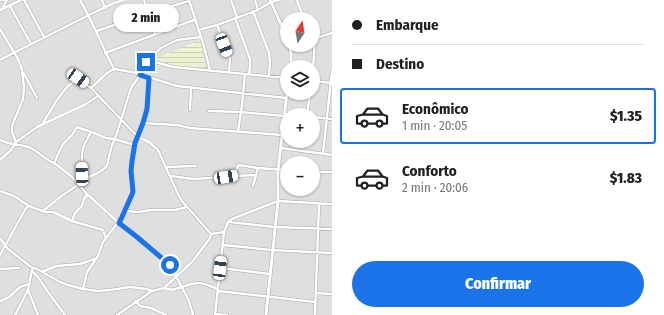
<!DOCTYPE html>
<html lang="pt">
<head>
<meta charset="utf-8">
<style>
	body { margin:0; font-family:"Fira Sans Condensed",sans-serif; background:#f2f2f2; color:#202124; height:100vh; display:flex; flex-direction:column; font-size:15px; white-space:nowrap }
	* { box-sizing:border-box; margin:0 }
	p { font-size:13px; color:#757577 }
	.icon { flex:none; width:22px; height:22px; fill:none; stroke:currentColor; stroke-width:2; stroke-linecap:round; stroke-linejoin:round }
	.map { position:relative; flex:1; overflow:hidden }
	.drawer { display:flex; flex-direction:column; background:#fff; width:332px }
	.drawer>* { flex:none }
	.hud { display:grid; align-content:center; height:88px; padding:0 20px; background:#fff }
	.needle { width:26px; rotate:12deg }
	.tools { position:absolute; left:280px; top:12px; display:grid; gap:8px }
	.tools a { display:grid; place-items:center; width:40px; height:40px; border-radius:50%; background:#fff; box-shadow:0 1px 3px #0004; font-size:20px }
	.end { position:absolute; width:18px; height:18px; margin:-9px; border:5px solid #1a73e8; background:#fff; box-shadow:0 0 0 2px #fff }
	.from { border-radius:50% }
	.bubble { position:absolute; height:28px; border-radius:14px; background:#fff; box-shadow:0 1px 3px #0004; font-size:13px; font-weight:800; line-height:28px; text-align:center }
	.car { position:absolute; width:12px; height:24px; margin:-12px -6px; border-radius:5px; box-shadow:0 0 3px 1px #0007; background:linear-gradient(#fff 24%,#345 0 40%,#fff 0 76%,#345 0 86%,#fff 0) }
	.hud b { display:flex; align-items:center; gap:14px; height:38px; font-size:15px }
	.hud b+b { border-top:1px solid #e0e0e0 }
	.hud i { width:10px; height:10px; background:#202124 }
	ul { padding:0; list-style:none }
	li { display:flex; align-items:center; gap:12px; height:56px; margin:0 8px 6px; padding:0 12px; border:2px solid transparent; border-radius:4px }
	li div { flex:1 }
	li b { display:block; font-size:15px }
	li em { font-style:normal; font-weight:800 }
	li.active { border-color:#1a73e8 }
	li>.icon { width:36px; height:36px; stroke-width:1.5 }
	.button { display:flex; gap:8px; margin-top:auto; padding:8px 20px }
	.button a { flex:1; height:46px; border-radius:24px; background:#1a73e8; color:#fff; font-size:16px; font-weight:800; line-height:46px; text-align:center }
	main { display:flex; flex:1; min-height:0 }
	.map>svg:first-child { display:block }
	.residential { fill:#e0dfdf; fill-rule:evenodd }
	.farmland { fill:url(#farmland-rules) }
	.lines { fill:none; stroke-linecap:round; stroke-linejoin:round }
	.minor-casing { stroke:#a9a9a9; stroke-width:3.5 }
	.tertiary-casing { stroke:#a9a9a9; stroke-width:4 }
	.minor { stroke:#fff; stroke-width:2.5 }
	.tertiary { stroke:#fff; stroke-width:3 }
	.route { stroke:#1a73e8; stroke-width:5 }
</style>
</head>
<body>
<main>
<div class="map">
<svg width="332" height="315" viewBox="0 0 332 315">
	<defs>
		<pattern id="farmland-rules" width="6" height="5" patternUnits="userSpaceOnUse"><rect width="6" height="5" fill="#eef2d3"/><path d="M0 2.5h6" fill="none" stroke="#cccfb5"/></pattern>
	</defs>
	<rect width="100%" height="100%" fill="#f3f0e8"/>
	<!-- residential -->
	<path class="residential" d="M0,0H332V315H0ZM287,19H313V45H287ZM287,67H313V93H287ZM287,115H313V141H287ZM287,163H313V189H287Z"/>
	<!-- farmland -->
	<path class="farmland" d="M200,40L206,68L171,66L154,59Z"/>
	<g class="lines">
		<defs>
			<path id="minor" d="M0,0H5
				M24,0L44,37
				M80,0C93,22 102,46 114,69
				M102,0L105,8
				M144,0L155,34
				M189,0L203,43L210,70
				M231,0L237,17
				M255,0L258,10
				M297,0L304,19
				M10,6L31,44
				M2,9L7,0
				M0,10L21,0
				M253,11L269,53L270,62L269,76
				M235,18L250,59V66L249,74
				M217,25L230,59L229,72
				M0,29L18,59L22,70L24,87L23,99L12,126V132L16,142
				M198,30L217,25L258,10L271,2L280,0
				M97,31L148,13L189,1
				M313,39L332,33
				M290,47L296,45
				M105,53L194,20
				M0,60L89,15L114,3L124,0
				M148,60L173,67L287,78
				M313,68L315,39
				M23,72L37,98
				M74,76L91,88L138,137L149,142L158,150L178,194L182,201L211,234L224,232
				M313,81L332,83
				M91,88L107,73L114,69L132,72L177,86L286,98
				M190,110L191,88
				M209,111L241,112L284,116
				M285,114L296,115
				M307,115L310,93
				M313,117L332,119
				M43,123L57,100L67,87L78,78
				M143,123L177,125L190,128L282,135
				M238,131L242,105L245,74
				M0,140L8,143L25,146L31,148L37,152L48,160L57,165L72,177L87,194L119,223L137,237L170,265L176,276L189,301L193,315
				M281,148L332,155
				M323,153L332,71
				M0,160L11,150L16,142L37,127L86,104L98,96
				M54,163L63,144L72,135L77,127L94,133L106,138L114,139L135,145
				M166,167L196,166
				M313,172H332
				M171,176L193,179L226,177L234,176L256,175
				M234,176L238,166L239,165L258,168L287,170
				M84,179C82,175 82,171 82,166C81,150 83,146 91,132
				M253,186L258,168
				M0,191L14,196L29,206L45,212H53L72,221L103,230L106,238
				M43,211L60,197L79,184L84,179L98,173L105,168L107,165L112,145L117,133L131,88L140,75L146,62L148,60L161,48L177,40L201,37
				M125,211L139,212L151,210H175L187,207
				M72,221L75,213L82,206L84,199L87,194
				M229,222L275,227L332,229
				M0,238L8,249L31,267L37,269L60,282L68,285L83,289L98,291L110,290L130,287L147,289L152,291
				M223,245L272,250L332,253
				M0,255L26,208L29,206
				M220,268L270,274
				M0,269L19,268
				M32,271L38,277L48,292L65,315
				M42,272L56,266L80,264L97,258
				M164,288C175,293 187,283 199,283C205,283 212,287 218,289
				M83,289L87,272L98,256L103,242L122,217L133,192L131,171L132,161L135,143L143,123L147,109L149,78
				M28,290L38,315
				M218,291L315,302
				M316,293L332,294
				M0,301L9,297L20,287L29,284
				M136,301L140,306L151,308L166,315
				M215,314L227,315
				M15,315L28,290L32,270
				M117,315L152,291L164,288L192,262L210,238L211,234
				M215,315L224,232L228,222L232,219L278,201L332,204
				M315,315L319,204"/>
			<path id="tertiary" d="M270,0L287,38
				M290,45L291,55V67
				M266,315L278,201V170L287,93"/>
		</defs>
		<!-- minor casing -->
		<use href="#minor" class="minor-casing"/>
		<!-- tertiary casing -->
		<use href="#tertiary" class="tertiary-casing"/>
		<!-- minor -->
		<use href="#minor" class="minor"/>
		<!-- tertiary -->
		<use href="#tertiary" class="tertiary"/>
	</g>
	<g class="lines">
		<!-- route -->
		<path class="route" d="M146,62L140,75L149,78L147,109L143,123L135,143L132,161L131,171L133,192L122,217L119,223L137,237L170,265"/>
	</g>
</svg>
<div class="tools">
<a><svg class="needle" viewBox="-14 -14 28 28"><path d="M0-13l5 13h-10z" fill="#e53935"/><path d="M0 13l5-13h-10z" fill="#757577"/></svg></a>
<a><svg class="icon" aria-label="layers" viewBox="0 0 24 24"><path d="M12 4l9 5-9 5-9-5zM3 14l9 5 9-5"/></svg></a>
<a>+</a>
<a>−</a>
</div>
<i class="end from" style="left:170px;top:265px"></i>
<i class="end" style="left:146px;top:62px"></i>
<div class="bubble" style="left:113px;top:4px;width:66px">2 min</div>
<i class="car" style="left:224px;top:45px;rotate:159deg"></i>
<i class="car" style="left:78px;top:78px;rotate:125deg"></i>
<i class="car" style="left:82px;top:174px;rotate:358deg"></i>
<i class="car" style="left:226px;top:177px;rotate:81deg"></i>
<i class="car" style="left:220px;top:268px;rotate:7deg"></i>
</div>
<section class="drawer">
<div class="hud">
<b><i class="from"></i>Embarque</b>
<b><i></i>Destino</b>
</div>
<ul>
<li class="active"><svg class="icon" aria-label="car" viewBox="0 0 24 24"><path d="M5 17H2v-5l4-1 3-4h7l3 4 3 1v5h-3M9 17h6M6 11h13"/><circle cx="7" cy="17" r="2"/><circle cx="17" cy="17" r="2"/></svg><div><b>Econômico</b><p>1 min · 20:05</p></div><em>$1.35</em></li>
<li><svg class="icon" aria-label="car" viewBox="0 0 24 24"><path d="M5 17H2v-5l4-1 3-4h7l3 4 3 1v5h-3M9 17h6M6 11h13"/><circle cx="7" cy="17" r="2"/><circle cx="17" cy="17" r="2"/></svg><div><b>Conforto</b><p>2 min · 20:06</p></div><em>$1.83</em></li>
</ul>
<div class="button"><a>Confirmar</a></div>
</section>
</main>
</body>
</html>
